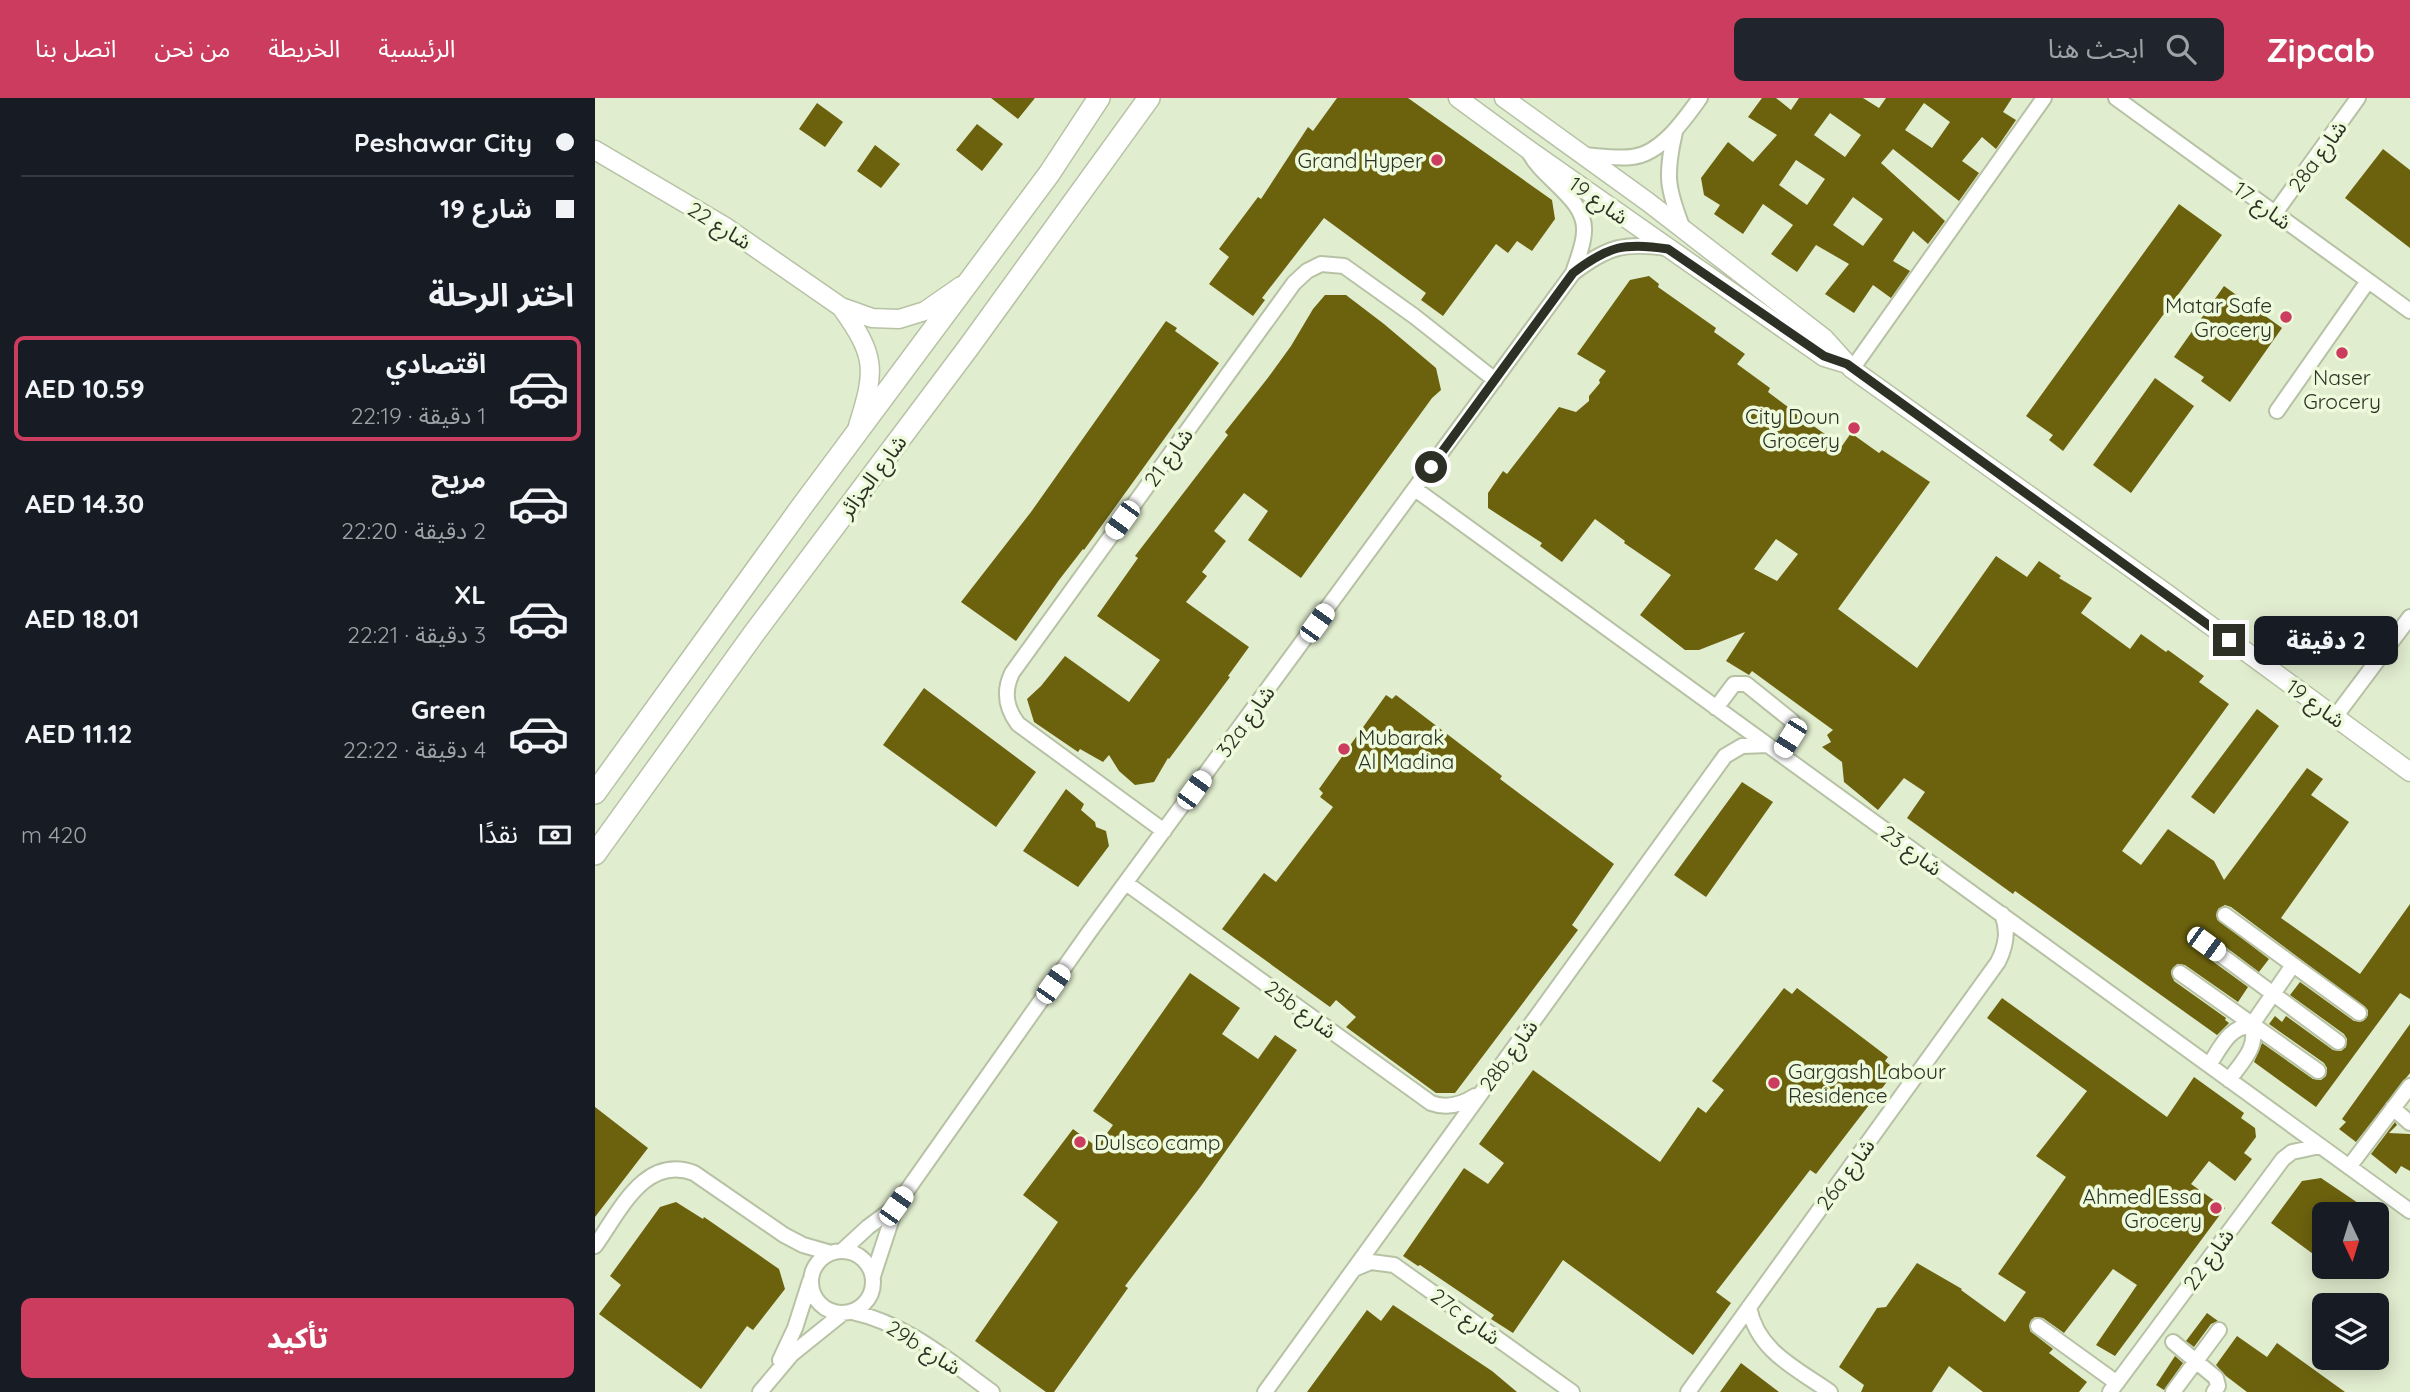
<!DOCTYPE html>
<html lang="ar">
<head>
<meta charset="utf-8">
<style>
	body { margin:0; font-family:Quicksand,"Noto Sans Arabic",sans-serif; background:#20242c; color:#f1f3f6; direction:rtl; height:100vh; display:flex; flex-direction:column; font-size:26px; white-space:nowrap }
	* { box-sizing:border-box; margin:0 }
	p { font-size:23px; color:#9ea1a6 }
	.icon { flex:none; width:38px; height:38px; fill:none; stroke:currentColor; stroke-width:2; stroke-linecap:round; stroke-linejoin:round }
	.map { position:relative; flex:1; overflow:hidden; direction:ltr }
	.panel { display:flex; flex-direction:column; background:#171b24; width:595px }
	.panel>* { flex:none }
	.guide { display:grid; align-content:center; height:154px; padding:0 21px; background:#171b24 }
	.needle { width:46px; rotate:176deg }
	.tools { position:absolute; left:1717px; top:1104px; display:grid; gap:14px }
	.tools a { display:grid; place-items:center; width:77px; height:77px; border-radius:10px; background:#171b24; box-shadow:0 4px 18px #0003; font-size:35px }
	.end { position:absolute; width:32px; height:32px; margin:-16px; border:9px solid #2d3125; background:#fff; box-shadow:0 0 0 4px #fff }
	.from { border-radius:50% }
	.bubble { position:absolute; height:49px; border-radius:10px; background:#171b24; box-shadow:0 4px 18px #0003; font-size:23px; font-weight:800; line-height:49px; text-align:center; direction:rtl }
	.car { position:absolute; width:21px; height:42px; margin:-21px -10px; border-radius:9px; box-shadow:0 0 5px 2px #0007; background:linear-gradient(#fff 24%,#345 0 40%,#fff 0 76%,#345 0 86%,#fff 0) }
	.guide b { display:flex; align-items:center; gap:24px; height:66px; font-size:26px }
	.guide b+b { border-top:2px solid #363941 }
	.guide i { width:18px; height:18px; background:#f1f3f6 }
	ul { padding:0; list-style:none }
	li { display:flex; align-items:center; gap:21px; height:105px; margin:0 14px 10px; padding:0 7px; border:4px solid transparent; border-radius:10px }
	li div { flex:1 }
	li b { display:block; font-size:26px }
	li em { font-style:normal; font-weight:800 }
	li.selected { border-color:#cb3c5e }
	li>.icon { width:63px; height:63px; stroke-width:1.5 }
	h2 { padding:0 21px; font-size:32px; line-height:84px }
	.pay { display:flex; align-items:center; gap:18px; height:77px; padding:0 21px; font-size:26px }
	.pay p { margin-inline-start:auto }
	.action { display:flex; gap:14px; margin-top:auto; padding:14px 21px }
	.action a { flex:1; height:80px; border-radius:10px; background:#cb3c5e; color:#fff; font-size:28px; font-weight:800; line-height:80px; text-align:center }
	header { display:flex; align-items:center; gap:42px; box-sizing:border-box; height:98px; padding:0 35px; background:#cb3c5e; color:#fff }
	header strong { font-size:33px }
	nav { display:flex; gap:38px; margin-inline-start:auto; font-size:24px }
	.search { width:490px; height:63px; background:#20242c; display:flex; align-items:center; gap:18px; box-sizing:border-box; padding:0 24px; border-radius:10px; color:#9ea1a6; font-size:26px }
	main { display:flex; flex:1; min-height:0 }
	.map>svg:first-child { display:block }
	.building { fill:#6c620e; fill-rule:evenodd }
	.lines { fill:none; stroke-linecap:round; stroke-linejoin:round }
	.minor-casing { stroke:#b7c2a5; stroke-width:18 }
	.tertiary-casing { stroke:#b7c2a5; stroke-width:21 }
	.secondary-casing { stroke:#b7c2a5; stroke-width:24 }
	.minor { stroke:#fff; stroke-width:14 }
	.tertiary { stroke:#fff; stroke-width:18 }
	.secondary { stroke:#fff; stroke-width:21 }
	.route { stroke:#2d3125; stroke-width:9 }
	.poi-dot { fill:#cb3c5e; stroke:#eefadc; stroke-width:2.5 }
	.labels { text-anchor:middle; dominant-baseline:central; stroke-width:7; stroke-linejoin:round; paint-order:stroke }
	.street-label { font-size:21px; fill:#2d3125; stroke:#eefadc }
	.poi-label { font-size:21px; fill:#2d3125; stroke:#eefadc; text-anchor:end }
</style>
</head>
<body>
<header>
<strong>Zipcab</strong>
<div class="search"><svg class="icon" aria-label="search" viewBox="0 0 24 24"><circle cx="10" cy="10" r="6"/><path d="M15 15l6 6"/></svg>ابحث هنا</div>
<nav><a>الرئيسية</a><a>الخريطة</a><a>من نحن</a><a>اتصل بنا</a></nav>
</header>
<main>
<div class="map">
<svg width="1815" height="1294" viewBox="0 0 1815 1294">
	<rect width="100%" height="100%" fill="#e1edcf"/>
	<!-- building -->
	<path class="building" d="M396,0H440L423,21Z
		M742,0H813L957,102L960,121L937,153L922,143L913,155L901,146L848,218L826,202L831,195L729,120L667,200L670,202L658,218L614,186L634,159L624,151L663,99L666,101L713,29L718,33Z
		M1167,0H1181L1196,12L1204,0H1268L1284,10L1291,0H1417L1408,14L1421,22L1401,51L1387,39L1367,63L1384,75L1364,103L1298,51L1286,65L1350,123L1333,146L1318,133L1298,163L1315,173L1296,200L1278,187L1259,215L1230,196L1254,166L1221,147L1202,174L1176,156L1198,127L1168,106L1148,136L1119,116L1125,107L1109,97L1106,80L1133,44L1158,64L1182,37L1153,19ZM1329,5L1355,24L1337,50L1310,32ZM1235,15L1266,37L1250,59L1219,37ZM1201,62L1230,81L1212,107L1184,87ZM1258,99L1288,121L1268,148L1238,127Z
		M222,5L248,24L230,49L204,31Z
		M382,26L408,46L387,73L361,52Z
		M280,47L305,66L286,90L262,73Z
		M1788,51L1815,72V150L1750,100Z
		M1584,106L1627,137L1468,353L1454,342L1458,337L1431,318Z
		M1054,178L1064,186L1063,189L1121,230L1119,234L1150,256L1142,266L1175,290L1173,294L1217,327L1247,348L1256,335L1284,355L1287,352L1335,384L1243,511L1322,570L1401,458L1432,479L1444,463L1466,478L1464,480L1497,500L1486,515L1535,551L1546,536L1571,554L1573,552L1609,578L1604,584L1634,606L1527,753L1546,767L1573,731L1619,763L1629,782L1712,670L1728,681L1716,697L1754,724L1686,820L1765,876L1815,806V901L1805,895L1721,1009L1659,964L1667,945L1718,981L1726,982L1731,978L1732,970L1729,965L1674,926L1680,918L1687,924L1691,918L1738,952L1746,953L1751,949L1752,941L1749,936L1695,897L1705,884L1759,923H1768L1773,917V912L1636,809L1630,807L1623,811L1622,821L1674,861L1664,874L1616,838H1607L1601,846L1605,854L1653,889L1643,904L1590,867L1582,866L1576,873L1579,883L1631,920L1630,922L1634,925L1622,937L1420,793L1418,796L1312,720L1330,694L1309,680L1283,712L1249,684L1247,664L1227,649L1236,644L1232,637L1238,632L1157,573L1154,577L1131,563L1150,534L1104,552H1090L1045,517L1076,477L1029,445L1030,443L1000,421L967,464L945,448L947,445L893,410V395L908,373L912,376L964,309L981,314L994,303V298L1005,285L1004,282L1011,273L982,256L1035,182ZM1181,441L1203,456L1182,483L1159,471Z
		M1629,188L1687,230L1635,304L1606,283L1609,279L1579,259Z
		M730,197H751L789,226L841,270L846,292L837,300L706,480L653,442L673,413L649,395L619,433L631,443L607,474L612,478L591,504L654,549L633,578L635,579L574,661L573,660L559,684L540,687L524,673L514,657L508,664L485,651L483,654L439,624L432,601L446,588L470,558L534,604L565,562L502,518L543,460L540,458L633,337L630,334L672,281L696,248L718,211Z
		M571,223L582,230L580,233L624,265L489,452L488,451L464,482L421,543L366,504L436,414Z
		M1560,280L1599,308L1536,395L1498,367Z
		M1714,524L1738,542L1724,561L1700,543Z
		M329,590L441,674L401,729L288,647Z
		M791,597L797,601L801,597L907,678L905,681L1019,766L977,827L983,832L860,995H841L751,929L761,919L741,902L735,909L627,831L669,775L681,784L738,709L725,699L728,695L724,691Z
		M1662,611L1684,628L1619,716L1596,699Z
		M1147,684L1178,704L1111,799L1079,777Z
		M471,691L489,706L486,712L500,724L501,729L511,733L514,748L483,789L428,753Z
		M595,875L645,910L627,936L663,961L680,937L702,952L606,1088L530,1188L533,1190L459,1294H451L380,1243L463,1124L428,1097L478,1031L502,1049L518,1027L498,1013Z
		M1189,890L1197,896L1202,890L1293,959L1290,963L1301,972L1221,1076L1215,1072L1121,1194L1136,1205L1098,1257L968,1162L918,1235L896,1221L899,1217L825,1167L823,1168L808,1158L869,1070L893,1086L909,1065L884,1046L938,972L1065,1064L1103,1009L1111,1015L1129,992L1117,983Z
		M1407,900L1572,1019L1599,979L1649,1015L1646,1020L1660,1030L1661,1039L1649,1055L1657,1061L1640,1083L1614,1063L1596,1086L1630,1110L1520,1258L1501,1247L1542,1187L1518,1171L1469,1235L1448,1220L1440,1219L1436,1222L1435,1233L1458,1251L1454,1255L1492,1284L1484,1294H1388L1354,1268L1337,1294H1266L1269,1287L1244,1269L1282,1210L1291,1209L1322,1165L1367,1191L1366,1192L1410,1224L1431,1194L1403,1176L1471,1079L1441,1058L1492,993L1392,920Z
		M1815,926V975L1761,1044L1744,1031L1751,1024L1747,1021Z
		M0,1009L53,1050L0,1119Z
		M1800,1024L1802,1027L1794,1035L1815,1036V1073L1806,1068L1801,1076L1776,1056Z
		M1726,1080L1766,1107L1759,1116H1729V1164L1676,1125L1707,1083Z
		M81,1104L108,1121L109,1119L184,1171L190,1191L158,1232L152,1228L106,1291L4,1216L26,1187L15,1178L65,1109Z
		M798,1207L897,1273L922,1294H712L772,1212L786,1223Z
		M1612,1215L1623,1223L1616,1226L1599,1249L1591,1243Z
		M1642,1238L1672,1259L1682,1245L1750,1294H1652L1631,1278L1621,1267Z
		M1580,1258L1588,1265L1569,1292L1561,1287Z
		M1146,1265L1184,1294H1125Z"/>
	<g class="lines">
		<defs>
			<path id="minor" d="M1521,0L1815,213
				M1080,34C1070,77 1072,90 1088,131
				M934,54C947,81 991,101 989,133C989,147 982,162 978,175
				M988,57C1004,58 1021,61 1037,59C1066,56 1089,22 1105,0
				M1680,115L1763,0
				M1257,271L1449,0
				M1682,313L1773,183
				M820,391L1815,1113
				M1121,610L1139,586H1151L1197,623L1198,635L1185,656
				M1740,619L1815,519
				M569,733L423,626C411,610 408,594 417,575L699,185L712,173L726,166L749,168L819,218L900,282
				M531,785L836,1005C852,1011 866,1007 880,998
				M1630,817L1764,915
				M1611,846L1743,944
				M1585,875L1723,973
				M1656,928L1698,867
				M1614,967C1625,951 1634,928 1656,928
				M1634,982C1645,966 1665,948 1656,928
				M1798,1010L1815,1025
				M1754,1069L1815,988
				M0,1148C24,1115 49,1056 99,1075L189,1137L208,1147L236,1155
				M216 1184a31 31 0 1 1 62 0a31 31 0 1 1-62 0Z
				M247,1153L273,1129L300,1109
				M759,1171L776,1164L799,1167L977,1294
				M278,1178L301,1108L495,833L978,175C1012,149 1029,144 1072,150
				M1154,1209C1162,1253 1201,1270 1235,1294
				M257,1214C312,1226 353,1262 397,1294
				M1443,1228L1522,1285
				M1578,1244L1621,1280L1623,1288L1619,1294
				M185,1262L200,1230L215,1183
				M165,1294L197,1256L248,1215
				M670,1294L1130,658L1147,648L1173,647
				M1093,1294L1403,864C1411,848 1414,833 1407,816
				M1515,1294L1688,1061L1697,1054L1725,1048
				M1578,1294L1624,1232"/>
			<path id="tertiary" d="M863,0L934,52L1229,259L1252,266
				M909,0L1053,104L1229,240L1257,271L1571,495L1815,674
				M0,52L129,128L246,209L277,220L304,221L330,213L366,188
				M246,209C281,258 281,271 263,328"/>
			<path id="secondary" d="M0,695L205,411L454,76L504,0
				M0,756L160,534L373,250L554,0"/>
		</defs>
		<!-- minor casing -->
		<use href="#minor" class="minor-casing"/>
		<!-- tertiary casing -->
		<use href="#tertiary" class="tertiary-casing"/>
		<!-- secondary casing -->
		<use href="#secondary" class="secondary-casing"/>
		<!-- minor -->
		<use href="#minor" class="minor"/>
		<!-- tertiary -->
		<use href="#tertiary" class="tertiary"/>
		<!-- secondary -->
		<use href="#secondary" class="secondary"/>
	</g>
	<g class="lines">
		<!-- route -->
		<path class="route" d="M836,369L978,175C1013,148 1030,144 1073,151L1229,258L1252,266L1634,542"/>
	</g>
	<!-- markers -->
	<g class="poi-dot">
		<circle cx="842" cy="62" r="7"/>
		<circle cx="1691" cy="219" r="7"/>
		<circle cx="1747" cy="255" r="7"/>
		<circle cx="1259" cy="330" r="7"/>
		<circle cx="749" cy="651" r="7"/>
		<circle cx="1179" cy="985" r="7"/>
		<circle cx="485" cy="1044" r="7"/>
		<circle cx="1621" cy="1110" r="7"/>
	</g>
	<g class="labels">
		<!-- street labels -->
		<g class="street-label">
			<text transform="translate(1722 58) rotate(-54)">28a شارع</text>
			<text transform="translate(1004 102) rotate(35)">شارع 19</text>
			<text transform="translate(1668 107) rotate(36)">شارع 17</text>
			<text transform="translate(125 127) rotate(32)">شارع 22</text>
			<text transform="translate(573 359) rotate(-54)">شارع 21</text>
			<text transform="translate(277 378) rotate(-53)">شارع الجزائر</text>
			<text transform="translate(1721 605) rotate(36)">شارع 19</text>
			<text transform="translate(650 623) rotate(-54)">32a شارع</text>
			<text transform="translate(1317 752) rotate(36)">شارع 23</text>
			<text transform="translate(706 911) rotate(36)">25b شارع</text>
			<text transform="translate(913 957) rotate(-54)">28b شارع</text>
			<text transform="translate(1250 1076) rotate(-54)">26a شارع</text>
			<text transform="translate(1613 1161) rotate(-54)">شارع 22</text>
			<text transform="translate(871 1218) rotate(36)">27c شارع</text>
			<text transform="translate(329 1249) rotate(32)">29b شارع</text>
		</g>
		<!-- poi labels -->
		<g class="poi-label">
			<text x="828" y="62">Grand Hyper</text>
			<text x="1677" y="207">Matar Safe<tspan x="1677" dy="24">Grocery</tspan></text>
			<text x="1747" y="279" text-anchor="middle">Naser<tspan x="1747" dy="24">Grocery</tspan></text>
			<text x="1245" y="318">City Doun<tspan x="1245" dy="24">Grocery</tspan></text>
			<text x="763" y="639" text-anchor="start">Mubarak<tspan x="763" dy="24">Al Madina</tspan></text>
			<text x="1193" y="973" text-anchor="start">Gargash Labour<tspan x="1193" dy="24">Residence</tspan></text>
			<text x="499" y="1044" text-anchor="start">Dulsco camp</text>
			<text x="1607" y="1098">Ahmed Essa<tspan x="1607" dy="24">Grocery</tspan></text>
		</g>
	</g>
</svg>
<div class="tools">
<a><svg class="needle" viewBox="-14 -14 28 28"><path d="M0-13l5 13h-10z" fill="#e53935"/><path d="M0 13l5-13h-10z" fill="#9ea1a6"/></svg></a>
<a><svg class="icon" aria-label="layers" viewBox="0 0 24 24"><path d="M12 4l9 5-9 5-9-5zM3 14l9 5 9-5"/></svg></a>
</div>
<i class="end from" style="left:836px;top:369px"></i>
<i class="end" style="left:1634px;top:542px"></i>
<div class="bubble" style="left:1659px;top:518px;width:144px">2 دقيقة</div>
<i class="car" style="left:527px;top:422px;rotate:216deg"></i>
<i class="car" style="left:722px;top:525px;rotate:36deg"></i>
<i class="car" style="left:1195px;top:640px;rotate:212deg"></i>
<i class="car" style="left:599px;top:692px;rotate:36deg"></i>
<i class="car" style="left:1611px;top:846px;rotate:126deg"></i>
<i class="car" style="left:458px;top:886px;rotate:35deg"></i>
<i class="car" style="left:301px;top:1108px;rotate:35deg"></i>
</div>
<section class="panel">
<div class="guide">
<b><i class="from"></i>Peshawar City</b>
<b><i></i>شارع 19</b>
</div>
<h2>اختر الرحلة</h2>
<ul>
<li class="selected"><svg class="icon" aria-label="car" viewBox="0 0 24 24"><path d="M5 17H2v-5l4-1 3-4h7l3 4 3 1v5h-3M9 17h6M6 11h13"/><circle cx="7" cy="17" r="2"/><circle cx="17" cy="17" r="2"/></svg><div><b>اقتصادي</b><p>1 دقيقة · 22:19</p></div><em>AED 10.59</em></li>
<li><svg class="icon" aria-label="car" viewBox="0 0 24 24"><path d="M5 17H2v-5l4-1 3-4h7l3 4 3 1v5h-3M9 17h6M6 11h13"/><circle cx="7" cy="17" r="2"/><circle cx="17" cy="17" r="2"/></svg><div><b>مريح</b><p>2 دقيقة · 22:20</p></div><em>AED 14.30</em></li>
<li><svg class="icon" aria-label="car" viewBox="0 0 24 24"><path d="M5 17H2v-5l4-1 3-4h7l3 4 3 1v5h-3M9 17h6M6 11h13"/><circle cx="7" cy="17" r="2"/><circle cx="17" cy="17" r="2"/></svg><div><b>XL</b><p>3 دقيقة · 22:21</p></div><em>AED 18.01</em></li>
<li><svg class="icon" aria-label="car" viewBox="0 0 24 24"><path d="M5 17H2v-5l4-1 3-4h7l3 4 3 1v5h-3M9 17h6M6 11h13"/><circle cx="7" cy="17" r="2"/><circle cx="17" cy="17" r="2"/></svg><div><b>Green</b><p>4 دقيقة · 22:22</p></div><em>AED 11.12</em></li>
</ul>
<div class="pay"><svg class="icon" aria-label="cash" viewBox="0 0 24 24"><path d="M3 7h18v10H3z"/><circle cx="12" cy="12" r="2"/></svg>نقدًا<p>420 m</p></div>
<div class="action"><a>تأكيد</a></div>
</section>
</main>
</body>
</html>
